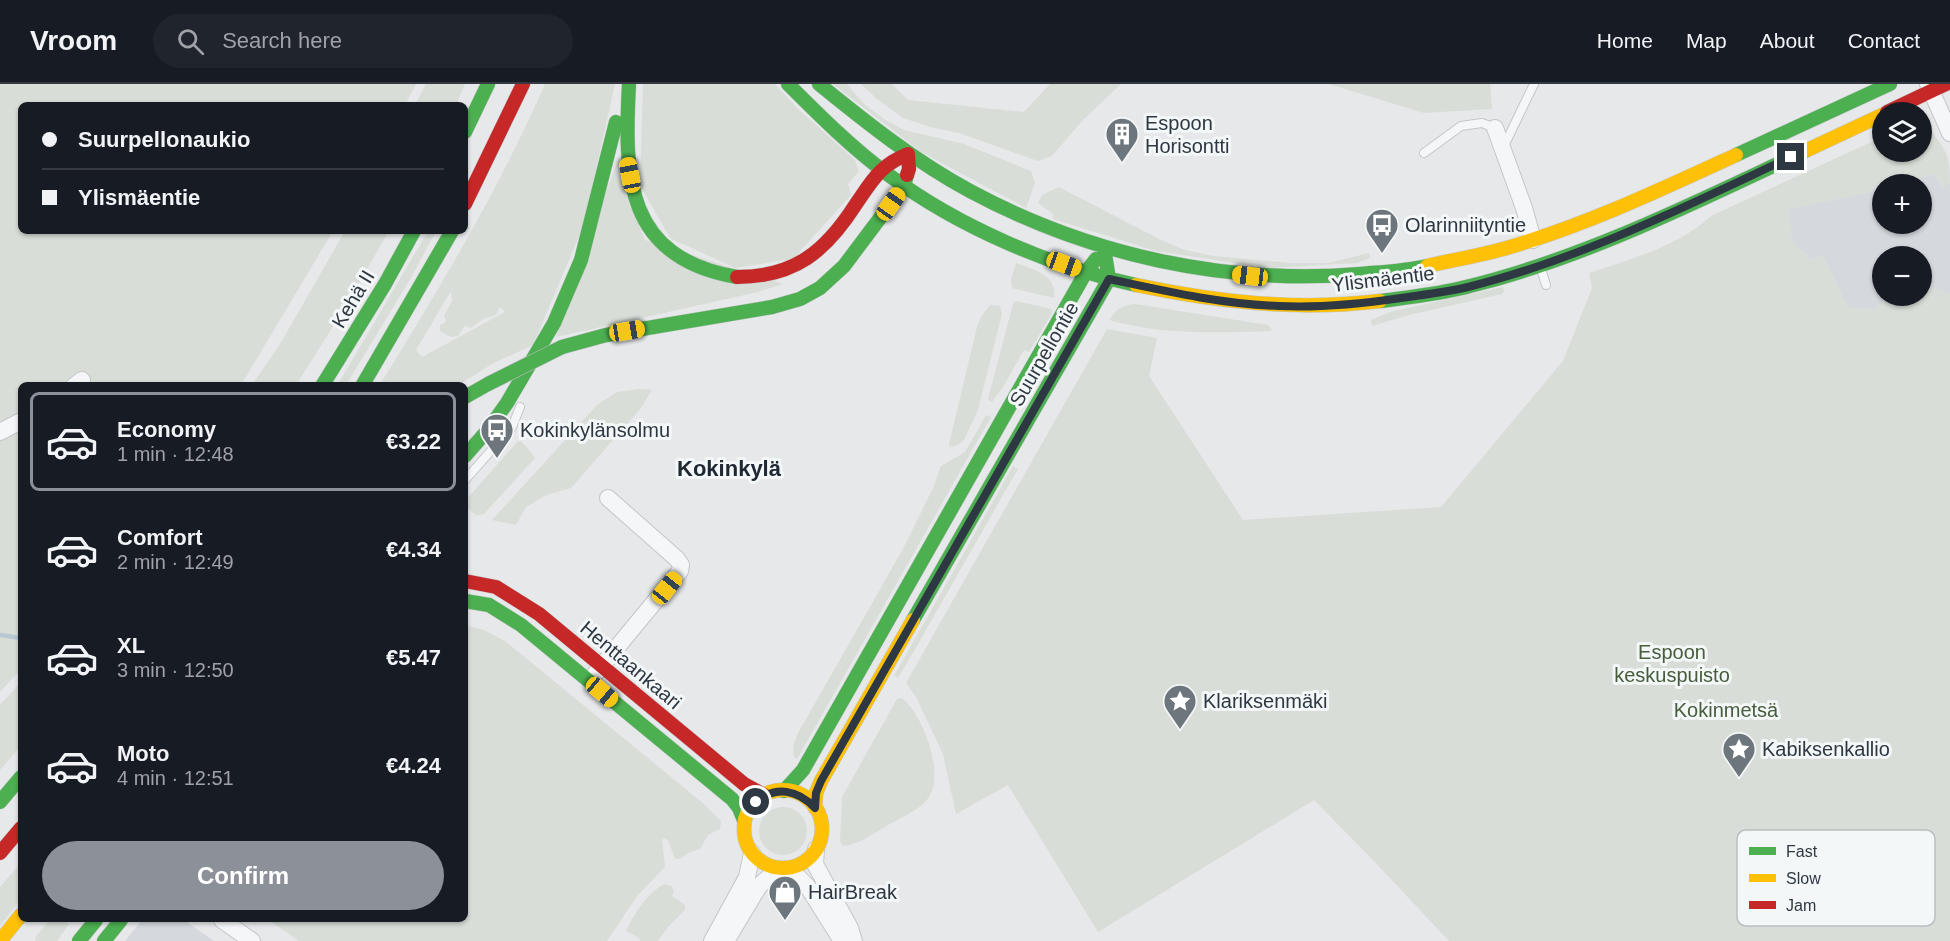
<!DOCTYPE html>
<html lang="en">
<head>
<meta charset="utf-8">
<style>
	body { margin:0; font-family:Helvetica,sans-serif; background:#20242c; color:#f1f3f6; height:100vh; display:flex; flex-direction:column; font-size:22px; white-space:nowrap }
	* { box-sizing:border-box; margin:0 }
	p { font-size:20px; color:#9ea1a6 }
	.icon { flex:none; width:33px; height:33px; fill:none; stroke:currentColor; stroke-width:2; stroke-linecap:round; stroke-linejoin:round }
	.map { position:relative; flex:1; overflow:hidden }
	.sheet { position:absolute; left:18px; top:298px; width:450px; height:540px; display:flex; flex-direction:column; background:#171b24; border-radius:9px; box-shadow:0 2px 4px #0004 }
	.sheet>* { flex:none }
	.guide { position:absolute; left:18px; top:18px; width:450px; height:132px; border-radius:9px; box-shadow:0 2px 4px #0004; display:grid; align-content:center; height:132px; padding:0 24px; background:#171b24 }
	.fabs { position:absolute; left:1872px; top:18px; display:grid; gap:12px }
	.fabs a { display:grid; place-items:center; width:60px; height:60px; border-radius:50%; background:#171b24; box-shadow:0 2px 4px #0004; font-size:30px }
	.end { position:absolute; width:27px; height:27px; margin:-14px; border:8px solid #2e3842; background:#fff; box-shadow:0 0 0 3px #fff }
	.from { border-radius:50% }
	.car { position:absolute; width:18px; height:36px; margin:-18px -9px; border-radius:8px; box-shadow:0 0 4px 2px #0007; background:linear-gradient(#f5c518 24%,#345 0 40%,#f5c518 0 76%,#345 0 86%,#f5c518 0) }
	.guide b { display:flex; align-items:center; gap:21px; height:57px; font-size:22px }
	.guide b+b { border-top:2px solid #363941 }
	.guide i { width:15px; height:15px; background:#f1f3f6 }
	ul { padding:10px 0 0; list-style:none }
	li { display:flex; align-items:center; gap:18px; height:99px; margin:0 12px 9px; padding:0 12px; border:3px solid transparent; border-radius:9px }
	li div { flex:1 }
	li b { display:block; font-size:22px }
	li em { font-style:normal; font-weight:700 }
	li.current { border-color:#8c9099 }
	li>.icon { width:54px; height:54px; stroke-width:1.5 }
	.primary-button { display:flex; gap:12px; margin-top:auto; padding:12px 24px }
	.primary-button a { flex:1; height:69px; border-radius:36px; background:#8c9099; color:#fff; font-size:24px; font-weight:700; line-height:69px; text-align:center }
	header { display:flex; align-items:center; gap:36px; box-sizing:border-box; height:84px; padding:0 30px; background:#171b24; border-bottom:2px solid #363941 }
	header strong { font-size:28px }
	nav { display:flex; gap:33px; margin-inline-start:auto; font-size:21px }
	.search { width:420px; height:54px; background:#20242c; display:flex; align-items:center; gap:15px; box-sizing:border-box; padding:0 21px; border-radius:33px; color:#9ea1a6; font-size:22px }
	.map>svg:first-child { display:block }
	.built { fill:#d5d8dd }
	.green { fill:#d8ddd7; fill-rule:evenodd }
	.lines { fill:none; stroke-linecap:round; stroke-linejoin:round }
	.stream { stroke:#b8c8d2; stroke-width:4.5 }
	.lane-casing { stroke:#c4c6c8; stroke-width:10 }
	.street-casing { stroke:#c4c6c8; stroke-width:18 }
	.fast-casing { stroke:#c4c6c8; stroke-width:15 }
	.slow-casing { stroke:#c4c6c8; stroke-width:15 }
	.jam-casing { stroke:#c4c6c8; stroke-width:15 }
	.lane { stroke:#f5f6f7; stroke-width:8 }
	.street { stroke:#f5f6f7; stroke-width:16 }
	.fast { stroke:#4caf50; stroke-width:14 }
	.slow { stroke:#ffc107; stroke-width:14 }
	.jam { stroke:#c62828; stroke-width:14 }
	.fast-bridge-casing { stroke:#b8bbbe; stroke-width:15; stroke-linecap:butt }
	.fast-bridge { stroke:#4caf50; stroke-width:14 }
	.route { stroke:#2e3842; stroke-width:8 }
	.labels { text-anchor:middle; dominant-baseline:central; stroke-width:6; stroke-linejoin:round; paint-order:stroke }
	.poi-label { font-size:20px; fill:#2e3842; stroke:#f4f7f8; text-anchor:start }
	.street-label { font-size:20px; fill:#2e3842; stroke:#f4f7f8 }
	.park-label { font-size:20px; fill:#475d3c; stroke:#f4f7f8 }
	.quarter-label { font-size:22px; font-weight:bold; fill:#202933; stroke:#f4f7f8 }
	.key { fill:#f4f7f8; stroke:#b9bec1; stroke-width:1.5 }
	.key-label { font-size:16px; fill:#2e3842 }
</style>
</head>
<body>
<header>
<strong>Vroom</strong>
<div class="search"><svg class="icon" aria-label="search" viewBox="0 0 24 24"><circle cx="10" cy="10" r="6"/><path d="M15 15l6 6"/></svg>Search here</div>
<nav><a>Home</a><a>Map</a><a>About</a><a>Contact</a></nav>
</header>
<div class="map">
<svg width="1950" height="857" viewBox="0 0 1950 857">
	<rect width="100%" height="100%" fill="#e6e8ea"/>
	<!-- built -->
	<path class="built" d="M1935,90L1941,103L1950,99V210L1922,200V172H1882V212H1890L1874,225L1848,224L1822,171L1812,176L1792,158L1788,125L1871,108V105L1882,102V140H1922V100H1890Z
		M142,836H184L214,857H125Z"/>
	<!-- green -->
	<path class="green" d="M0,0H416L405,21H21V147H333L241,301L21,302V585L0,608Z
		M426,0H465L456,21H415Z
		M545,0H615L583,143L533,261L494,279L458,301L379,302C440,204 499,105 545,0ZM451,207L452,217L444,232L446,238L440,241V247L450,253L458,252L465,242L471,244L483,235L496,231L500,223L505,228L422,273L416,266Z
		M643,0H775L797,24L855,76L859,87L848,100L851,111L793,175L735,184L670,154L640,101Z
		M833,0H847L865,21L884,35L904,46L964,60L1031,87L1035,99L1026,124L921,68Z
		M861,0H892L908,16L1024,28L1050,0H1121L1083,36L1052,72L1038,77L959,49L930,43L903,34L877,15Z
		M1329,0H1490L1492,25L1424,29Z
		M1926,41C1945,65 1950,68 1950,99L1941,103L1935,90L1890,100H1882V102L1871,105L1872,108L1788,125L1792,158L1812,176L1822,171L1848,224L1874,225L1890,212H1922V200L1950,210V857H1449L1370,773L1314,716L1098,848L1008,701L956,730L943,670L916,613L906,599L1107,245L1157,254L1149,292L1243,436L1441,423L1563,277L1592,204L1589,189C1629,176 1681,161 1711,132L1882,53V68H1922V42Z
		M615,83L645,156L783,200L758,208L556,253Z
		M1059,103L1161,156L1185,166L1213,172L1291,179H1329L1369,169L1370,174L1357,179L1269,184L1156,167L1053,135V130L1038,119L1042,111Z
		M345,147H389L344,225L296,301H252L280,260Z
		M428,147H436L412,192L346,301L337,302Z
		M1016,179C1033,185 1058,191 1054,214L1012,204L1011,195Z
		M1503,203L1504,207L1502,210L1409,231L1372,242L1371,236L1390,228Z
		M1016,217L1051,225L1052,229L1029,268L1024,266L1003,303L992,318L988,316L989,311L1013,220Z
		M1135,220L1268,241L1272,245L1270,247C1217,249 1161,251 1109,236C1116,225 1123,221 1135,220Z
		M990,221L1000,222L1002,230L978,326L964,356L958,361L950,363L949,360L977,243L981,233Z
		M639,305L652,306L641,324L571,404L546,411L526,423L516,441L492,436L597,321L617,308Z
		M986,331L991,333L797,675L794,673L793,662L797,651L904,463L933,404L941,382L965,368Z
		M518,357L522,358L535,374L484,430L476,431L465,422V417Z
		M1013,382L1018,385L1012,395L914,567L898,594L894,592Z
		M465,541L484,546L505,557L704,720L721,737L720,745L708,751L700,765L688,769L680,775H675L668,756L664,754L662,756L665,783L637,812L607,857H299L269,836H465Z
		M21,598V662L0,686V621Z
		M902,614C922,630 944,686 930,711C922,726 899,734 885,743C873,750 858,761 843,762L840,757L842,713L897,615Z
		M759 747a24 24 0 1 1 48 0a24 24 0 1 1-48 0Z
		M21,779V814L0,842V803Z
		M664,800L671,802L674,807L672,812L685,821V826L668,843L658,857H640L639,854L626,847C635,829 646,810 664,800Z
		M50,836H63L69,840L57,857H35L37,851Z"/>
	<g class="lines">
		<!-- stream -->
		<path class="stream" d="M0,551L21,554"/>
		<defs>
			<path id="lane" d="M1503,64L1534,0
				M1424,69L1461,42L1482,39L1495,44
				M1541,185L1546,201
				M465,396L512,343L520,323"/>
			<path id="street" d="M1928,0L1950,49
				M1495,44L1524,124L1533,156
				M74,302L82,296
				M0,348L21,337
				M595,590L680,487L681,481L677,475L608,414
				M816,765L815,780L850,844L854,857
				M790,785L808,803L842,857
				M222,836L252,857
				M712,857L747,793L752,769
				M726,857L759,802L778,785"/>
			<path id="fast" d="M629,0C624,93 625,174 737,193
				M788,0C820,32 853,65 890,92C959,143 1052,183 1136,201
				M819,0C867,39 916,78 970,107C1089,171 1225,201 1360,190C1382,188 1405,187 1427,182
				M465,48L488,0
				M1736,71L1890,0
				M1380,217C1410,213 1441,210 1470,202C1587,173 1696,118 1805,67
				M606,251L772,223L800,215L820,204L844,182L904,102L907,91
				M322,302L385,200L414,147
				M362,302L452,147
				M465,313L488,300
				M465,372L487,347L507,319L554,239L581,176L616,38
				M465,517L489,521L521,541L732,715L739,724L744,736
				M913,536L1109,195L1104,164
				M784,707L803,686L1086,188L1096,175
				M0,718L21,693
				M79,857L96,836
				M104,857L121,836"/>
			<path id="slow" d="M1805,67L1882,31
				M1427,182C1452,176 1478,172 1503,165C1584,142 1660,106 1736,71
				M1136,201C1217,218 1297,227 1380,217
				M744 745a39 39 0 1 1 78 0a39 39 0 1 1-78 0Z
				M815,724L816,709L821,697L913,536
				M0,857L21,831"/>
			<path id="jam" d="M1887,28L1946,0
				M465,120L523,0
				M737,193C795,193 826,167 856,120C872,97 880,81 908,70L909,85L907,91
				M465,497L496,503L539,530L744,700L764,711
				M0,769L21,744"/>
		</defs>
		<!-- lane casing -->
		<use href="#lane" class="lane-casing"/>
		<!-- street casing -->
		<use href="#street" class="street-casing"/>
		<!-- fast casing -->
		<use href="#fast" class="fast-casing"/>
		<!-- slow casing -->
		<use href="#slow" class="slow-casing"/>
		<!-- jam casing -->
		<use href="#jam" class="jam-casing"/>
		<!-- lane -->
		<use href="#lane" class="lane"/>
		<!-- street -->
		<use href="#street" class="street"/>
		<!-- fast -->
		<use href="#fast" class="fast"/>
		<!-- slow -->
		<use href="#slow" class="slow"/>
		<!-- jam -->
		<use href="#jam" class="jam"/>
		<defs>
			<path id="fast-bridge" d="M488,300L562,263L606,251"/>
		</defs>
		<!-- fast-bridge casing -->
		<use href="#fast-bridge" class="fast-bridge-casing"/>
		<!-- fast-bridge -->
		<use href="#fast-bridge" class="fast-bridge"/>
	</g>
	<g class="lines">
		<!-- route -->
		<path class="route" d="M756,718C776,701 798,706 815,724L816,709L821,697L1109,195C1165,207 1221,220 1279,222C1320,224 1360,220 1401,214C1423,211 1446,208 1468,203C1581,175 1686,122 1791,73"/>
	</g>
	<!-- icons -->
	<defs>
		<symbol id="building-pin" viewBox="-11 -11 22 30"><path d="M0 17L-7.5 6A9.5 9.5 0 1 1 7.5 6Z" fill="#6e767d" stroke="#f4f7f8"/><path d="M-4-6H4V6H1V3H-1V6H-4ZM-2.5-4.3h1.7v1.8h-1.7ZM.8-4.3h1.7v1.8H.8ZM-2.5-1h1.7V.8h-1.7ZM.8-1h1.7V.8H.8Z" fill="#fff"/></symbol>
		<symbol id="bus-pin" viewBox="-11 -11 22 30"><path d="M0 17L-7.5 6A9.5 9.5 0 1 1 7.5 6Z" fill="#6e767d" stroke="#f4f7f8"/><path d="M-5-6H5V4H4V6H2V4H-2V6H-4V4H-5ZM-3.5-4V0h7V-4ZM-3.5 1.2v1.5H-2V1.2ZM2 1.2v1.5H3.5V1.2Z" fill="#fff"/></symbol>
		<symbol id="sight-pin" viewBox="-11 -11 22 30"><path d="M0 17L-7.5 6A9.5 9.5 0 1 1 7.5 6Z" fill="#6e767d" stroke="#f4f7f8"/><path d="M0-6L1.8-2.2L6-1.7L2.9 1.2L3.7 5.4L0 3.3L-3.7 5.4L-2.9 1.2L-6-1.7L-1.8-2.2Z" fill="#fff"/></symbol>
		<symbol id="shop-pin" viewBox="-11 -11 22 30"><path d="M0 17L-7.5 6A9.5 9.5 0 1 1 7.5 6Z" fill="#6e767d" stroke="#f4f7f8"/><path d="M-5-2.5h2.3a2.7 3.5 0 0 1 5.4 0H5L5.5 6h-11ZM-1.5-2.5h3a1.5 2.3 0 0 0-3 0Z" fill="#fff"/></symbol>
	</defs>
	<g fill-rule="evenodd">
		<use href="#building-pin" x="1103" y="31" width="38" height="52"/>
		<use href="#bus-pin" x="1363" y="122" width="38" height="52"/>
		<use href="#bus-pin" x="478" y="327" width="38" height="52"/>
		<use href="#sight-pin" x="1161" y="598" width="38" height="52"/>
		<use href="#sight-pin" x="1720" y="646" width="38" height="52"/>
		<use href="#shop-pin" x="766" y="789" width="38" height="52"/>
	</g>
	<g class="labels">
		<!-- poi labels -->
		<g class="poi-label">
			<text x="1145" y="39">Espoon<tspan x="1145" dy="23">Horisontti</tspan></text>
			<text x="1405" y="141">Olarinniityntie</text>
			<text x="520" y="346">Kokinkylänsolmu</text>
			<text x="1203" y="617">Klariksenmäki</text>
			<text x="1762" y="665">Kabiksenkallio</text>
			<text x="808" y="808">HairBreak</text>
		</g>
		<!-- street labels -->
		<g class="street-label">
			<text transform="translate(1383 195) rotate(-7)">Ylismäentie</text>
			<text transform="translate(353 215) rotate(-59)">Kehä II</text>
			<text transform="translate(1044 270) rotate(-60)">Suurpellontie</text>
			<text transform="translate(631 581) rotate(40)">Henttaankaari</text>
		</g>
		<!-- park labels -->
		<g class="park-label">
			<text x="1672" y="568">Espoon<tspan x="1672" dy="23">keskuspuisto</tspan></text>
			<text x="1726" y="626">Kokinmetsä</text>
		</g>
		<!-- quarter labels -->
		<g class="quarter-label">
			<text x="729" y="384">Kokinkylä</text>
		</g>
	</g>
	<!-- legend -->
	<rect x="1737" y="746" width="198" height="96" rx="9" class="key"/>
	<rect x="1749" y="763" width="27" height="8" fill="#4caf50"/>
	<rect x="1749" y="790" width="27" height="8" fill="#ffc107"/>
	<rect x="1749" y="817" width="27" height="8" fill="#c62828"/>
	<g class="key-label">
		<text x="1786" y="773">Fast</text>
		<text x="1786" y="800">Slow</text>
		<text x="1786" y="827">Jam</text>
	</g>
</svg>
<div class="fabs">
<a><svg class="icon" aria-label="layers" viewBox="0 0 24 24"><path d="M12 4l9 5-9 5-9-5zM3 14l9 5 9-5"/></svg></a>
<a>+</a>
<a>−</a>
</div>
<i class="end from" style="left:756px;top:718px"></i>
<i class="end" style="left:1791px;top:73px"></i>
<i class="car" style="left:630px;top:91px;rotate:349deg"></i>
<i class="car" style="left:891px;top:120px;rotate:35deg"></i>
<i class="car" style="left:1064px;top:180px;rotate:110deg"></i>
<i class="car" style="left:1250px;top:192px;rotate:277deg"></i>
<i class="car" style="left:627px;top:247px;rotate:80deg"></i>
<i class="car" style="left:667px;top:504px;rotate:39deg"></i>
<i class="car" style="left:602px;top:608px;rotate:130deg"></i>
<div class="guide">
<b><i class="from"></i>Suurpellonaukio</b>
<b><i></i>Ylismäentie</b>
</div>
<section class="sheet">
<ul>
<li class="current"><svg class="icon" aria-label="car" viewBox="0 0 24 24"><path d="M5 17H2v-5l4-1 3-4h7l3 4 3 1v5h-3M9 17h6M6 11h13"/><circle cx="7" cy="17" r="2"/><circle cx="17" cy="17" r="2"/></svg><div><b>Economy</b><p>1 min · 12:48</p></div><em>€3.22</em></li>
<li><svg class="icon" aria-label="car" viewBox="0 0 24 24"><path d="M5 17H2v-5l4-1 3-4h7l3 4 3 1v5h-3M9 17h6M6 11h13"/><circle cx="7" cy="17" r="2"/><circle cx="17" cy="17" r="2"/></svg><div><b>Comfort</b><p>2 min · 12:49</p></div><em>€4.34</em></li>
<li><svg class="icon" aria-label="car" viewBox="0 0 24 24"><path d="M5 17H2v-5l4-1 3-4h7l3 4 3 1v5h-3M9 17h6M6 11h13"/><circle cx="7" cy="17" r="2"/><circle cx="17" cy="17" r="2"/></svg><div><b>XL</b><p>3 min · 12:50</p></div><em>€5.47</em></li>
<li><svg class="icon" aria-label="car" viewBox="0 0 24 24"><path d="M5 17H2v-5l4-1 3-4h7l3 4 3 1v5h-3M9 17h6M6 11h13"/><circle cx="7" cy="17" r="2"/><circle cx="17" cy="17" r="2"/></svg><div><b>Moto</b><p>4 min · 12:51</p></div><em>€4.24</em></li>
</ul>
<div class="primary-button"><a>Confirm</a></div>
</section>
</div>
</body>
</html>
